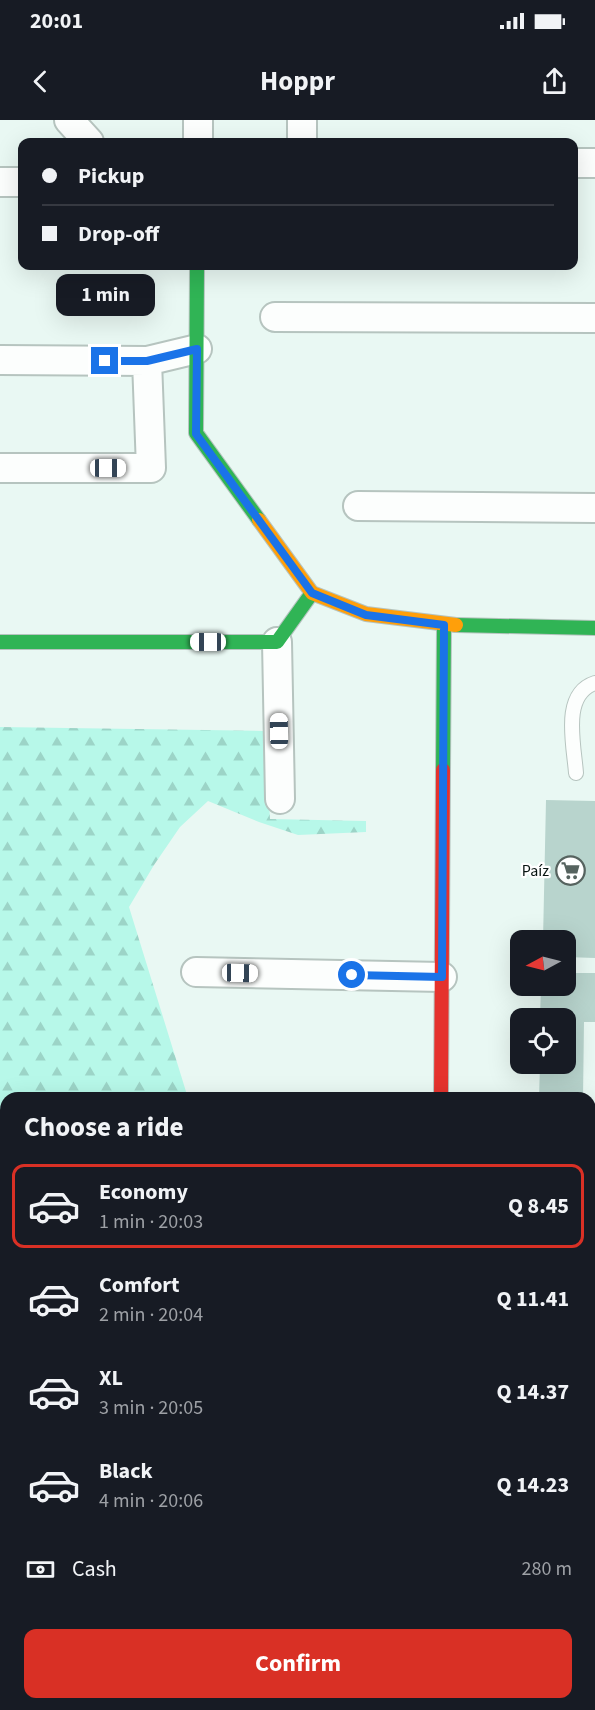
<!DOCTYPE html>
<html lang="en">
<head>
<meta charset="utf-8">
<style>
	body { margin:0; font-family:"Source Sans 3",sans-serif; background:#20242c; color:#f1f3f6; height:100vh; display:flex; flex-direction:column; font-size:22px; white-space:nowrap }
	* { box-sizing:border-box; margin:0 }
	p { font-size:20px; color:#9ea1a6 }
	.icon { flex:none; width:33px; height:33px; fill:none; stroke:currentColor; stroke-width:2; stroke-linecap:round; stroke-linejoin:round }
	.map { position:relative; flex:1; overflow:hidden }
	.details { position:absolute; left:0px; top:972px; width:596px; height:618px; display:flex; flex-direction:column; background:#171b24; border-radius:18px 18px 0 0; box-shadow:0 6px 24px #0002 }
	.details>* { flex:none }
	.banner { position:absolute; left:18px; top:18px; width:560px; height:132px; border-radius:12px; box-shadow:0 6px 24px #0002; display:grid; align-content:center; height:132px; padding:0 24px; background:#171b24 }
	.needle { width:39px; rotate:263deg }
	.buttons { position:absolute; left:510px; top:810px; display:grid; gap:12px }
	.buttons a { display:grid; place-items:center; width:66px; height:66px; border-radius:12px; background:#171b24; box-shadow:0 6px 24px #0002; font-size:30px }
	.end { position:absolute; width:27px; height:27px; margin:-14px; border:8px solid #1a73e8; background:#fff; box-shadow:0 0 0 3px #fff }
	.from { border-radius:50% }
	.bubble { position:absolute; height:42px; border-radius:12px; background:#171b24; box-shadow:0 6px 24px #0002; font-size:20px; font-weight:700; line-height:42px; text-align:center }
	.car { position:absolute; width:18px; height:36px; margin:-18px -9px; border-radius:8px; box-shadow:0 0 4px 2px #0007; background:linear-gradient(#fff 24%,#345 0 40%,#fff 0 76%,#345 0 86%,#fff 0) }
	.banner b { display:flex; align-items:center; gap:21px; height:57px; font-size:22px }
	.banner b+b { border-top:2px solid #363941 }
	.banner i { width:15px; height:15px; background:#f1f3f6 }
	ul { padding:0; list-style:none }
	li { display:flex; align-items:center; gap:18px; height:84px; margin:0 12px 9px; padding:0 12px; border:3px solid transparent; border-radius:12px }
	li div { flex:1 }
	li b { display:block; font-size:22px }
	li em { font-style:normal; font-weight:700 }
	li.current { border-color:#d93025 }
	li>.icon { width:54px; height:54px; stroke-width:1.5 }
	h2 { padding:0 24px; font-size:27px; line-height:72px }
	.pay { display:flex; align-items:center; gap:15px; height:66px; padding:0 24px; font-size:22px }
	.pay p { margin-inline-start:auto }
	.cta { display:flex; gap:12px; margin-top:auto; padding:12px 24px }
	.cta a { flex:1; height:69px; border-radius:12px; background:#d93025; color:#fff; font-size:24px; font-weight:700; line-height:69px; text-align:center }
	.status { display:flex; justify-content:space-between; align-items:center; height:42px; padding:0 30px; background:#171b24; direction:ltr }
	.status svg { height:16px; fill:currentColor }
	header { display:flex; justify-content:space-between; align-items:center; height:78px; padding:0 24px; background:#171b24; font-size:27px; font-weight:700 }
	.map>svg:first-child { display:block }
	.forest { fill:url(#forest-firs) }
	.building { fill:#b8d4cd }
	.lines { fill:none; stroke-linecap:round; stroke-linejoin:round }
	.lane-casing { stroke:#b6c4bf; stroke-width:16 }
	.street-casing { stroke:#b6c4bf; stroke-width:32 }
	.fast-casing { stroke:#b6c4bf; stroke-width:16 }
	.slow-casing { stroke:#b6c4bf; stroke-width:16 }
	.jam-casing { stroke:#b6c4bf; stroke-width:16 }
	.path { stroke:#d8dddb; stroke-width:4; stroke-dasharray:1.5 4.5; stroke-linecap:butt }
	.lane { stroke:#fcfefd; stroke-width:14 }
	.street { stroke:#fcfefd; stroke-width:28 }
	.fast { stroke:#30b455; stroke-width:14 }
	.slow { stroke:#ff9f0a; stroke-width:14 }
	.jam { stroke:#e5322d; stroke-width:14 }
	.route { stroke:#1a73e8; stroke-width:8 }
	.labels { text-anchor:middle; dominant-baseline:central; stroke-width:4.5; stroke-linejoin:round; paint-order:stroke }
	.poi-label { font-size:16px; fill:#071310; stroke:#fff; text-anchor:end }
</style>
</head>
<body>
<div class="status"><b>20:01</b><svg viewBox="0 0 49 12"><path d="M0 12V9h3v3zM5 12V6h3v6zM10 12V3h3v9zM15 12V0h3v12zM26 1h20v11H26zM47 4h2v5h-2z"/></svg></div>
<header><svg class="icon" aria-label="back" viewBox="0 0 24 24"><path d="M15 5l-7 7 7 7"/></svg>Hoppr<svg class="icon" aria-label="share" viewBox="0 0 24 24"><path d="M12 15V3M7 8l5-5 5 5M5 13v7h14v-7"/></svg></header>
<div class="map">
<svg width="595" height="1590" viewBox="0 0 595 1590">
	<defs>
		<pattern id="forest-firs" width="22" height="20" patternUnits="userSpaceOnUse" patternTransform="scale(1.5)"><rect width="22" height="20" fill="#b7f8e9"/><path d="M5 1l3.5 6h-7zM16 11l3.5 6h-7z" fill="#9cd4c7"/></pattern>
	</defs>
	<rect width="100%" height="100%" fill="#e9f8f3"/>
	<!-- forest -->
	<path class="forest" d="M0,607L265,611L270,699L366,701V712L298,715L259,702L208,681L180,707L154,745L129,787L188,978H6V1584H359L364,1590H0Z"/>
	<!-- building -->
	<path class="building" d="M546,680L595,681V838L566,837V820H543Z
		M566,853H595V902H584L583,978H539L540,944H566V898H540L541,866H566Z
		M590,1250H595V1305H590Z"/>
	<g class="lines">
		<defs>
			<path id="lane" d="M576,653C574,625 561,574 595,563"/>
			<path id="street" d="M69,0L89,22
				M198,0V22
				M302,22V0
				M573,43H595
				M0,62H22
				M275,197L595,198
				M0,240L147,241L197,229
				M0,348H151L147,241
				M358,386L595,388
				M277,522L280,679
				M196,852L442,857
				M590,1435L595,1434
				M473,1584L478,1590"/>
			<path id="fast" d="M197,146L196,313L259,400
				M456,505L595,508
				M0,522H277L312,473
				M443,650L444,505"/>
			<path id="slow" d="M259,400L312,473L366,494L456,505"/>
			<path id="jam" d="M441,978L443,650"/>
		</defs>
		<!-- lane casing -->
		<use href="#lane" class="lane-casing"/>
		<!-- street casing -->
		<use href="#street" class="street-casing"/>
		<!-- fast casing -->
		<use href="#fast" class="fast-casing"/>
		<!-- slow casing -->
		<use href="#slow" class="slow-casing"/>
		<!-- jam casing -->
		<use href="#jam" class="jam-casing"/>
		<!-- path -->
		<path class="path" d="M0,1413L6,1408"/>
		<!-- lane -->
		<use href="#lane" class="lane"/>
		<!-- street -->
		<use href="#street" class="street"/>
		<!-- fast -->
		<use href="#fast" class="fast"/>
		<!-- slow -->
		<use href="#slow" class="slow"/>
		<!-- jam -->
		<use href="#jam" class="jam"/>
	</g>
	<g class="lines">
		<!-- route -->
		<path class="route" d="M105,241H147L197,229L196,314L312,473L366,495L444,505L442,857L352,855"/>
	</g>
	<!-- icons -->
	<defs>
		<symbol id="supermarket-ring" viewBox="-11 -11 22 22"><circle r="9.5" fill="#fff" stroke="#56635f" stroke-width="1.5"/><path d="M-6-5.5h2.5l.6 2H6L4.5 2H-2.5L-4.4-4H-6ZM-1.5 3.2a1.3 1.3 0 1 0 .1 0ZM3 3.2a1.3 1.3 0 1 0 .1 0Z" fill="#56635f"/></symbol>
	</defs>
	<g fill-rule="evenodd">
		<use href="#supermarket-ring" x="554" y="734" width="33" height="33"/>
	</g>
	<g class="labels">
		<!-- poi labels -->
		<g class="poi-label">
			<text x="549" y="751">Paíz</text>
		</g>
	</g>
</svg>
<div class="buttons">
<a><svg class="needle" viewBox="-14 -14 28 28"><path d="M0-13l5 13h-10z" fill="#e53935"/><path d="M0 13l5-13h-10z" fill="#9ea1a6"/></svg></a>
<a><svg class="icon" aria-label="locate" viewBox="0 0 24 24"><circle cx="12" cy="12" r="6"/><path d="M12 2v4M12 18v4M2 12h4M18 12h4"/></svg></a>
</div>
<i class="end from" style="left:352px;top:855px"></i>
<i class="end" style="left:105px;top:241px"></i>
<div class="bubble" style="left:56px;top:154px;width:99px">1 min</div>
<i class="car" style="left:108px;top:348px;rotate:90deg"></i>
<i class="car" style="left:208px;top:522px;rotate:270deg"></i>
<i class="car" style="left:279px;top:611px;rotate:359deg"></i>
<i class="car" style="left:240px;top:853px;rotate:91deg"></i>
<div class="banner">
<b><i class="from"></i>Pickup</b>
<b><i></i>Drop-off</b>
</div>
<section class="details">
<h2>Choose a ride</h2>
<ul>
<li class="current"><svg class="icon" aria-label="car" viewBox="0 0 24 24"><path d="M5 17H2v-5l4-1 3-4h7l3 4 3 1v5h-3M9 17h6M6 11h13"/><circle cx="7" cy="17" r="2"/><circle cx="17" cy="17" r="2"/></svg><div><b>Economy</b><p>1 min · 20:03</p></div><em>Q 8.45</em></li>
<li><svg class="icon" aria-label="car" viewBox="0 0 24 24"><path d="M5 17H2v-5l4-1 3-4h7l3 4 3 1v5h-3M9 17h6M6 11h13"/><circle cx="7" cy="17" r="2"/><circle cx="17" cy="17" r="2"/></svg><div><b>Comfort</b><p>2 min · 20:04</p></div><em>Q 11.41</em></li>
<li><svg class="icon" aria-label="car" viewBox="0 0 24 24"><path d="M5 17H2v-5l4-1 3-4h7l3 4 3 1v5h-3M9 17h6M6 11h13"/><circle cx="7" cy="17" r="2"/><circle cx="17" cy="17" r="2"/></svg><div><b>XL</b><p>3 min · 20:05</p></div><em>Q 14.37</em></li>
<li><svg class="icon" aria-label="car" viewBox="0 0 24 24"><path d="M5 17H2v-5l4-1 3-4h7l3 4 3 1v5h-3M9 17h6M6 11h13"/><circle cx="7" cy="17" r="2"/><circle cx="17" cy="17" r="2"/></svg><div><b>Black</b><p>4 min · 20:06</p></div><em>Q 14.23</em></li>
</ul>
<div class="pay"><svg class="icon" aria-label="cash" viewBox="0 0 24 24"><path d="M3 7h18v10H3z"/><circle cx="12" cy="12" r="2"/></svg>Cash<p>280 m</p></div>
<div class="cta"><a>Confirm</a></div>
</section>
</div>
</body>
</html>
